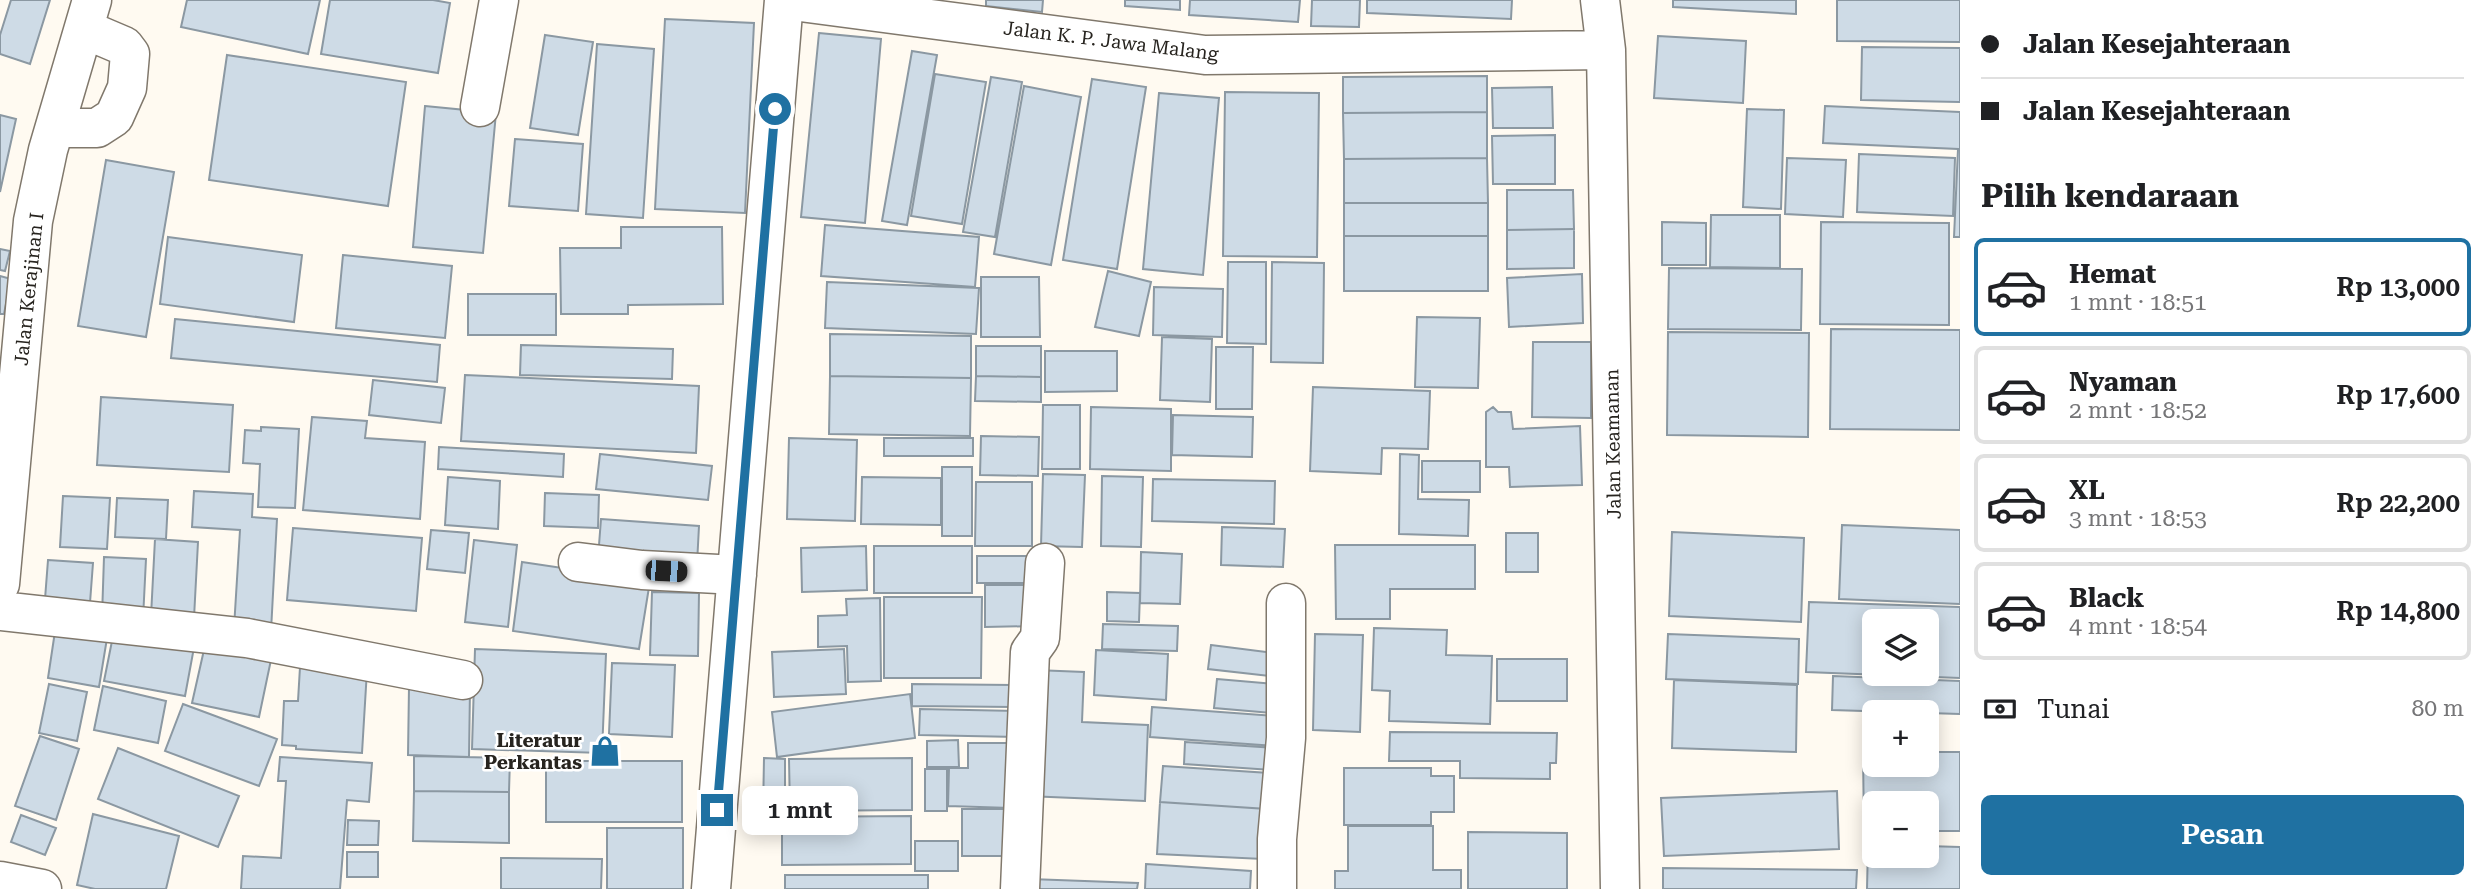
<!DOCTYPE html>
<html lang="id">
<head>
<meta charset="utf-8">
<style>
	body { margin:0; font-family:"Roboto Serif",serif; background:#f2f2f2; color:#202124; height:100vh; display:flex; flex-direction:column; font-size:26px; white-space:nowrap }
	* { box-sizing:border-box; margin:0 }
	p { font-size:23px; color:#757577 }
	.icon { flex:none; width:38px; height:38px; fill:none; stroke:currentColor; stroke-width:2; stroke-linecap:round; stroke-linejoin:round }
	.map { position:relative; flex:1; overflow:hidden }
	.details { display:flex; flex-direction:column; background:#fff; width:525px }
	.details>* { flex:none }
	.hud { display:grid; align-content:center; height:154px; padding:0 21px; background:#fff }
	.buttons { position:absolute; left:1862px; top:609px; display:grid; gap:14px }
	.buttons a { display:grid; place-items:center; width:77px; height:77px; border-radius:10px; background:#fff; box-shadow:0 4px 18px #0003; font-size:35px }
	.end { position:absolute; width:32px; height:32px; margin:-16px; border:9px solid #1f71a2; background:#fff; box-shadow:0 0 0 4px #fff }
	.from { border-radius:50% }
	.bubble { position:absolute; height:49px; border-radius:10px; background:#fff; box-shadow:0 4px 18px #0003; font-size:23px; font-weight:600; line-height:49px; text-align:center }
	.car { position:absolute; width:21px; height:42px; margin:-21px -10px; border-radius:9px; box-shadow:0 0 5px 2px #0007; background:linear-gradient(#222 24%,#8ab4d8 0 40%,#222 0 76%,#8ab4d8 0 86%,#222 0) }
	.hud b { display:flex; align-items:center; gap:24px; height:66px; font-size:26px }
	.hud b+b { border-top:2px solid #e0e0e0 }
	.hud i { width:18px; height:18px; background:#202124 }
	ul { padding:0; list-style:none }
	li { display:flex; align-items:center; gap:21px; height:98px; margin:0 14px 10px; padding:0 7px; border:4px solid #e0e0e0; border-radius:10px }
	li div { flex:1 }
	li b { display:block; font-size:26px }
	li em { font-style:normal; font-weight:600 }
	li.on { border-color:#1f71a2 }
	li>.icon { width:63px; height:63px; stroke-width:1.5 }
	h2 { padding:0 21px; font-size:32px; line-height:84px }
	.pay { display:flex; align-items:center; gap:18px; height:77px; padding:0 21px; font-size:26px }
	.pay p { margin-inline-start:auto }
	.cta { display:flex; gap:14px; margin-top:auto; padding:14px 21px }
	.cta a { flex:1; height:80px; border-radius:10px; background:#1f71a2; color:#fff; font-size:28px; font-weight:600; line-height:80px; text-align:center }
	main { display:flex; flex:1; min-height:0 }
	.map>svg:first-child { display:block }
	.building { fill:#cedbe6; stroke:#8b98a2; stroke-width:2; fill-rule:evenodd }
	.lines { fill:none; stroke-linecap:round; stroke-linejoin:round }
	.minor-casing { stroke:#80786c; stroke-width:41 }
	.minor { stroke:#fff; stroke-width:38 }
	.route { stroke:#1f71a2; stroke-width:9 }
	.labels { text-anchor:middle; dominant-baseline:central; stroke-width:5; stroke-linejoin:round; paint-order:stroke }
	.street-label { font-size:19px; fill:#27241f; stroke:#fff }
	.poi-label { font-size:19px; font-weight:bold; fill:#27241f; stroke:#fff; text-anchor:end }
</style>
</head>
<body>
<main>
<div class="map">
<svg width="1960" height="889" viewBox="0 0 1960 889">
	<rect width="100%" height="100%" fill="#fffaf1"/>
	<!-- building -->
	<path class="building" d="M11,0H50L30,64L0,54V35Z
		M187,0H320L308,54L181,27Z
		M330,0H433L450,3L438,73L321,54Z
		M986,0H1043L1042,12L986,6Z
		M1125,0H1180V10L1125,6Z
		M1190,0H1300L1298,22L1189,15Z
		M1312,0H1360L1359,27L1311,26Z
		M1367,0H1512L1511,19L1367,13Z
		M1673,0H1796V14L1673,7Z
		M1837,0H1960V42L1837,41Z
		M665,19L754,23L745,213L655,209Z
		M819,33L881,39L865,223L801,217Z
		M545,35L593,42L578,135L530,128Z
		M1658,36L1746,41L1743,103L1654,98Z
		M597,44L654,49L643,218L586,214Z
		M1862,47L1960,48V102L1861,100Z
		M912,51L937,55L907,225L882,221Z
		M227,55L406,82L388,206L209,180Z
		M935,74L986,82L962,224L911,216Z
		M1487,76V112L1343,113V77Z
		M991,77L1022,82L995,237L963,232Z
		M1092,79L1146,87L1117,269L1063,260Z
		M1024,86L1081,97L1051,265L994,254Z
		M1552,87L1553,128H1493L1492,88Z
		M1225,92L1319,93L1317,257L1223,256Z
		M1159,93L1219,98L1203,275L1143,269Z
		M425,106L496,113L483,253L413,247Z
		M1825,106L1960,112V237H1954L1958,149L1823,143Z
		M1747,109L1784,110L1781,209L1743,207Z
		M1487,112V158L1344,159L1343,113Z
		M0,115L16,119L0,192Z
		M1555,135V184H1493L1492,136Z
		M515,139L583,144L578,211L509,206Z
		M1859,154L1955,158L1953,216L1857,212Z
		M1487,158L1488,203H1344V159Z
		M1787,158L1846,160L1843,217L1785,214Z
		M106,160L174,172L146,337L78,326Z
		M1507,190H1573L1574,229L1507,230Z
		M1344,203H1488V236H1344Z
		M1711,215H1780V268L1710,267Z
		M1662,222L1706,223V265H1662Z
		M1821,222L1949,223V325L1820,324Z
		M825,225L979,237L975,287L821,276Z
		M621,227H722L723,304L628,305V314H561L560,248H621Z
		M1574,229V268L1507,269V230Z
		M1344,236H1488V291H1344Z
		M168,237L302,255L294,322L160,304Z
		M0,249L10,251L5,271L0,270Z
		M343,255L452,266L445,338L336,328Z
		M1228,262H1266V344L1227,343Z
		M1272,262L1324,263L1323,363L1271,362Z
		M1669,268L1802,269L1801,330L1668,329Z
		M1108,271L1151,282L1139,336L1095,327Z
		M1582,274L1583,323L1509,327L1507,278Z
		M0,276L11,279L4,314H0Z
		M981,277H1039L1040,337H981Z
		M827,282L979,288L976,334L825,328Z
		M1154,287L1223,289L1222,337L1153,335Z
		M468,294H556V335H468Z
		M1417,317L1480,318L1478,388L1415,387Z
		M175,319L440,345L437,382L171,358Z
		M1831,329L1960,330V430L1830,429Z
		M1668,332L1809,333L1808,437L1667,435Z
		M830,334L971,336V378L830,376Z
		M1162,337L1212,339L1210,402L1160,400Z
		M1533,342H1591V418L1532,417Z
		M521,345L673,349L672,379L520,375Z
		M976,346H1041V377L976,376Z
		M1216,347H1253L1252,409H1216Z
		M1045,351H1117V391L1045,392Z
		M465,375L699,386L696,453L461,441Z
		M830,376L971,378L970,436L829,434Z
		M976,376L1041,377V402L975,401Z
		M373,380L445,388L441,423L369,415Z
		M1313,387L1430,391L1428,449L1382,448L1381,474L1310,471Z
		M101,397L233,405L229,472L97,465Z
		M1043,405H1080V469H1042Z
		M1091,407L1171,409V471L1090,469Z
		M1493,407L1498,412H1511L1513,429L1580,426L1582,485L1510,487L1509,467H1486V412Z
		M1173,415L1253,417L1252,457L1172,455Z
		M312,417L367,421L365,438L425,442L420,519L303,510Z
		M261,427L299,429L295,508L258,507L260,464L243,463L245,430L261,431Z
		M981,436L1039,437L1038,476L980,475Z
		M789,438L857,440L855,521L787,519Z
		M884,438H973V456H884Z
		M439,447L564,454L563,477L438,469Z
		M600,454L712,466L708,500L596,489Z
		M1400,454L1419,455L1418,499L1469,500L1468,536L1399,534Z
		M1422,461H1480V492H1422Z
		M942,467H972V536H942Z
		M1043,474L1085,475L1082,547L1041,546Z
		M1102,476L1143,477L1141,547L1101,546Z
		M448,477L500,481L498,529L445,525Z
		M862,477L941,478V525L861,524Z
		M1153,479L1275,481L1274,524L1152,521Z
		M976,482H1032V546H975Z
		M194,491L253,494L252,517L277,519L271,631L234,628L240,530L192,527Z
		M545,493L599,495L598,528L544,526Z
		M63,496L110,498L107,549L60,547Z
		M117,498L168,500L166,539L115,537Z
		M601,519L699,526L697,564L598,558Z
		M1842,525L1960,530V604L1839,599Z
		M1222,527L1285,529L1283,567L1221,565Z
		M293,528L422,538L416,611L287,600Z
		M431,530L469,533L465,573L427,569Z
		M1672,532L1804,538L1801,622L1669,616Z
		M1506,533H1538V572H1506Z
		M155,539L198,542L194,618L151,616Z
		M474,540L517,545L508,627L465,622Z
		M1335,545H1475V589H1390V619H1336Z
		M866,546L867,590L802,592L801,548Z
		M874,546H972V593H874Z
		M1141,552L1182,554L1180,604L1140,603Z
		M977,556H1030V583H977Z
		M104,557L146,559L143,619L102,617Z
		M48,560L93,563L89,616L44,612Z
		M522,562L650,581L639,649L513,631Z
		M985,585H1036V626L985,627Z
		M652,592L699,593L698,656L650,655Z
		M1107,592L1140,593L1139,622L1107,621Z
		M884,597H982L981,678H884Z
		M880,598L881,681L848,682L847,646L818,647V616L847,615L846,599Z
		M1809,602L1960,607V678L1806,672ZM1874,621H1927V674H1874Z
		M57,618L109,626L99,687L48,678Z
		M1103,624L1178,626L1177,651L1102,649Z
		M115,626L195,642L185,696L104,681Z
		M1374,628L1447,630L1446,655L1492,656L1490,724L1389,721L1390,691L1372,690Z
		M1315,634L1363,635L1360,732L1313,730Z
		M1668,634L1799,639L1798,684L1666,679Z
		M206,641L272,655L259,717L192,703Z
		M1211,645L1281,654L1278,677L1208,669Z
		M475,649L606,654L602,753L472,749Z
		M844,649L846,694L774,697L772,652Z
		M1096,650L1168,654L1166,700L1094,695Z
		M1497,659H1567V701H1497Z
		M612,663L675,665L672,737L609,734Z
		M300,667L367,670L362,753L296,749V746L282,745L284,701H298Z
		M1035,670L1084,672L1082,722L1148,725L1145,801L1027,796Z
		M1833,676L1960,681V714L1832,710Z
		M1217,679L1275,684L1272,713L1214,708Z
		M1674,680L1797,685L1796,752L1672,748Z
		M49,684L87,692L77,741L39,733Z
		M912,684L1013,685V707L912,706Z
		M103,686L166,701L158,743L94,730Z
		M409,687L470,689L469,757L408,755Z
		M910,694L915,738L777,757L772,712Z
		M183,704L277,739L259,786L165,751Z
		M1152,707L1277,716L1275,746L1150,737Z
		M920,709L1021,711L1020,737L919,735Z
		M1390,732L1557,733L1556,763H1550V779L1460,778V761H1389Z
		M40,736L79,749L56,820L15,806Z
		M958,740L959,767H927V741Z
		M1185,742L1274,748L1273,770L1184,764Z
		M968,743H1011V808L948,806L949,768H968Z
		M118,748L239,796L218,847L98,799Z
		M1927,752H1960V831H1927V803H1874V831H1864L1863,753H1874V765H1927Z
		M414,756L510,758L509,792L414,791Z
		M280,757L372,763L369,802L347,800L340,889H241L243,856L281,858L286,781H278Z
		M764,758L785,759V813H763Z
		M912,758V810L790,811L789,759Z
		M546,761H682V822H546Z
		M1163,766L1269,773L1267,809L1160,802Z
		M1344,768H1431V776H1454V812H1431V825H1344Z
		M925,769H947V811H925Z
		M414,791L509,792V843L413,841Z
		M1837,791L1839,849L1664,856L1661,798Z
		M1160,802L1267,809L1263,859L1157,854Z
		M962,809H1018V856H962Z
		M93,814L179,836L166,889H95L77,885Z
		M21,815L56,828L45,855L11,842Z
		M911,816V864L782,865V817Z
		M348,820L379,821L378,845H347Z
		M1348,826H1433V870H1461V889H1335V871H1348Z
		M607,828H683V889H607Z
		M1468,832L1567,833V889H1468Z
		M915,841H958V871H915Z
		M1868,845H1874V856H1927V846L1960,847V889H1867Z
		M347,852H378V877H347Z
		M501,858L602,859L601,889H501Z
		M1146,864L1251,871L1250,889H1145Z
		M1663,868L1857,870L1856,889H1663Z
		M785,875H928V889H785Z
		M1030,879L1138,883L1137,889H1029Z"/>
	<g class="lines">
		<defs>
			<path id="minor" d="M785,0L1205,55L1606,50
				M1600,0L1606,50L1620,889
				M480,107L499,0
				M55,128H97L114,117L127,88L130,54L124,46L84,29
				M578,562L642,570L737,575
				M0,584L33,221L48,150L92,0
				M0,611L247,638L463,680
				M0,881L42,889
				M711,889L784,0
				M1020,889L1030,652L1040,638L1045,563
				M1277,889V839L1286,738V603"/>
		</defs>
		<!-- minor casing -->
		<use href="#minor" class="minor-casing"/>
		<!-- minor -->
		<use href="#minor" class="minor"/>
	</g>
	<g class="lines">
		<!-- route -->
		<path class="route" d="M717,810L775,109"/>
	</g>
	<!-- icons -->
	<defs>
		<symbol id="shop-bare" viewBox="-9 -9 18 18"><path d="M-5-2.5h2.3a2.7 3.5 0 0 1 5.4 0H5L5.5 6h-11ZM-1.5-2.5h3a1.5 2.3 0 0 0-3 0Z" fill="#1f71a2" stroke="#fff" stroke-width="2.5" paint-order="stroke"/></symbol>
	</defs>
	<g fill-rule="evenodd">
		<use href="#shop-bare" x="583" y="729" width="44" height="44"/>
	</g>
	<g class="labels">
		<!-- street labels -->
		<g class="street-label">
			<text transform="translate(1111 41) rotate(7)">Jalan K. P. Jawa Malang</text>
			<text transform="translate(29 289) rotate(-84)">Jalan Kerajinan I</text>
			<text transform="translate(1613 444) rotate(-91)">Jalan Keamanan</text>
		</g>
		<!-- poi labels -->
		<g class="poi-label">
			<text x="582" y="740">Literatur<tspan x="582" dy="22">Perkantas</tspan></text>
		</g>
	</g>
</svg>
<div class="buttons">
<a><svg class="icon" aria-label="layers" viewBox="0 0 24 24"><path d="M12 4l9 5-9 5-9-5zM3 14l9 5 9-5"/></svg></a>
<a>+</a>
<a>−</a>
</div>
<i class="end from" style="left:775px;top:109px"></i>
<i class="end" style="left:717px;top:810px"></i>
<div class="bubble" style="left:742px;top:786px;width:116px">1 mnt</div>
<i class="car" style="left:666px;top:571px;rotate:93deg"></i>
</div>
<section class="details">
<div class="hud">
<b><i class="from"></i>Jalan Kesejahteraan</b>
<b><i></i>Jalan Kesejahteraan</b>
</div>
<h2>Pilih kendaraan</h2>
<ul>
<li class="on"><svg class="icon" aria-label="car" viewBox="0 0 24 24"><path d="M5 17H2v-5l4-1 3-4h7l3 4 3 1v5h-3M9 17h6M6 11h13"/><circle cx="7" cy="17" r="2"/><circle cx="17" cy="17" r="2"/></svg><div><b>Hemat</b><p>1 mnt · 18:51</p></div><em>Rp 13,000</em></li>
<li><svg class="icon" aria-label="car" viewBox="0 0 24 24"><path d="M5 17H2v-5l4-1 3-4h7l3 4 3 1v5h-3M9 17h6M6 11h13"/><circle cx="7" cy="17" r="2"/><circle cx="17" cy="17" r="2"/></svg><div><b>Nyaman</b><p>2 mnt · 18:52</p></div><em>Rp 17,600</em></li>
<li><svg class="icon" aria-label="car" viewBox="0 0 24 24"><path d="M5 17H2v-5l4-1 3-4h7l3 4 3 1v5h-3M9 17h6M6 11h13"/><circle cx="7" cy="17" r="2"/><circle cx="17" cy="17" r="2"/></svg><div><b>XL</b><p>3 mnt · 18:53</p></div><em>Rp 22,200</em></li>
<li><svg class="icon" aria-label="car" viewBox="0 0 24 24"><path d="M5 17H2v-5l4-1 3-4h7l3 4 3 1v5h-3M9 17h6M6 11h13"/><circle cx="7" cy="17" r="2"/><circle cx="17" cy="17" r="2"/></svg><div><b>Black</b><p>4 mnt · 18:54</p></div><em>Rp 14,800</em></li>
</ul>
<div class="pay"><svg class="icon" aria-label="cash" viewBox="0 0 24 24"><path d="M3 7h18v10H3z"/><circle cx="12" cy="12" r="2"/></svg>Tunai<p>80 m</p></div>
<div class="cta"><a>Pesan</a></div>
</section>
</main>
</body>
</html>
